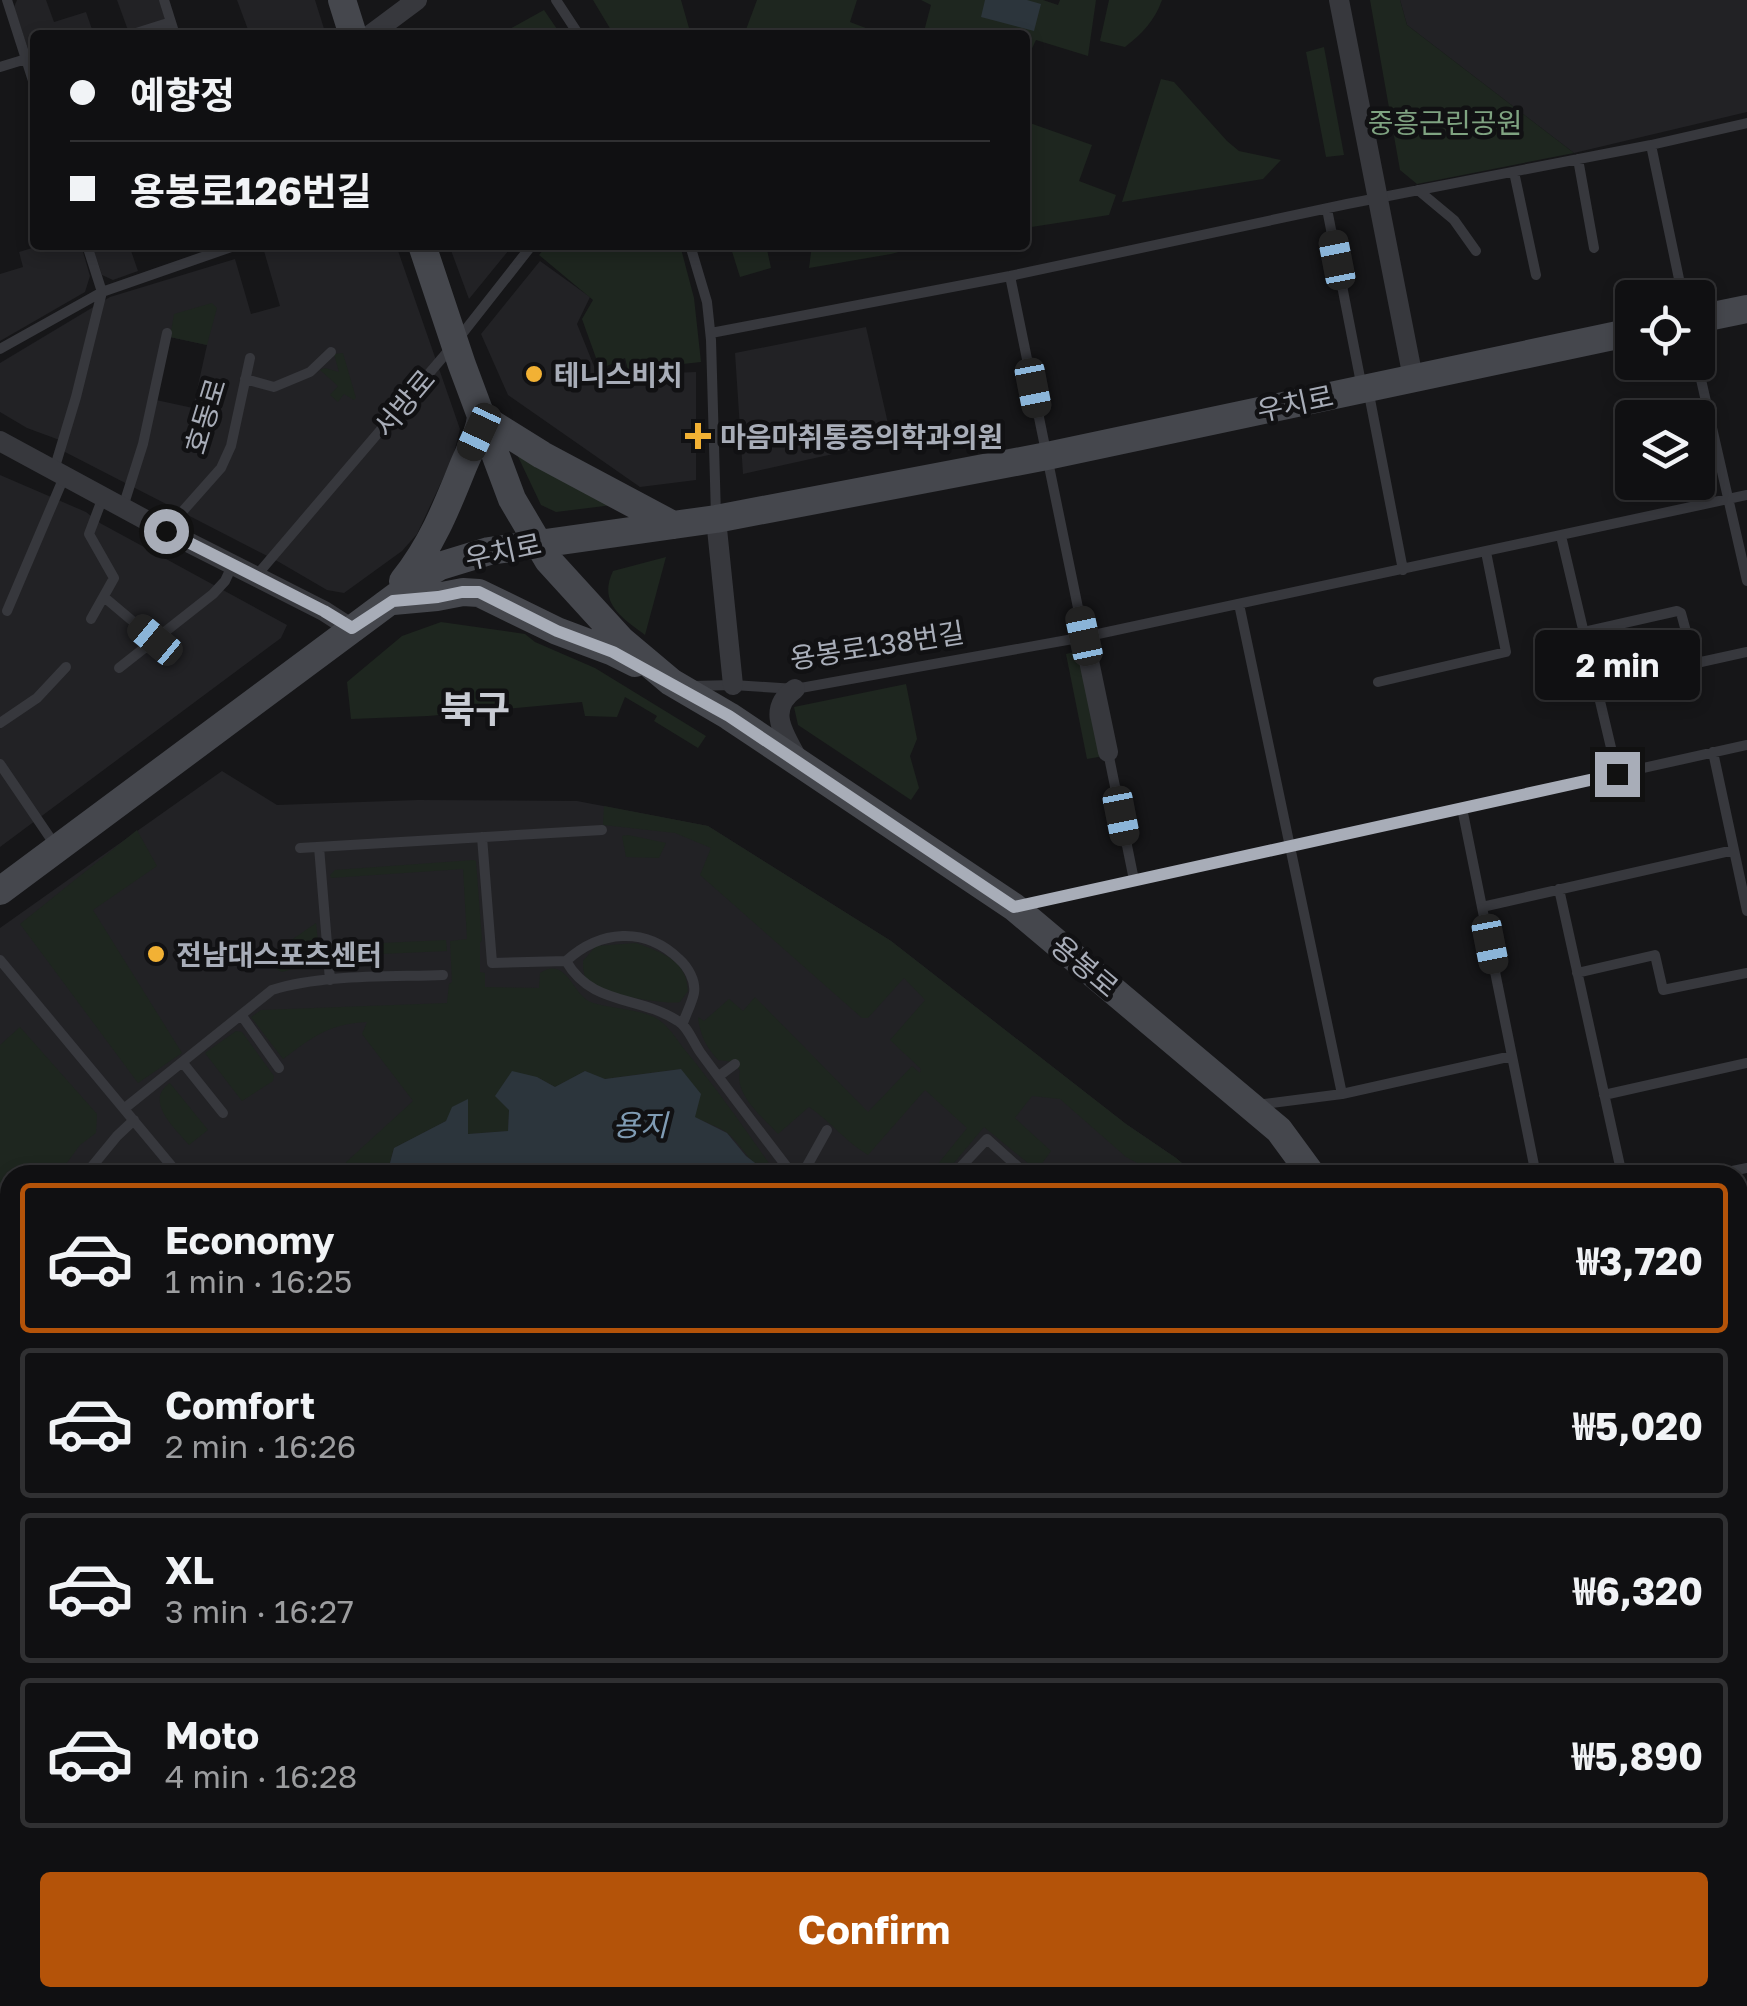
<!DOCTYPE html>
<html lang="en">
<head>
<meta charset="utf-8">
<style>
	body { margin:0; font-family:"Golos Text","Noto Sans KR",sans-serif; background:#1e1e20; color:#f1f3f6; height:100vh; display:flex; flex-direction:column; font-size:38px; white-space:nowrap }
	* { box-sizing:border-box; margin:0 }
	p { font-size:32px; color:#9c9d9f }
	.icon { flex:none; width:55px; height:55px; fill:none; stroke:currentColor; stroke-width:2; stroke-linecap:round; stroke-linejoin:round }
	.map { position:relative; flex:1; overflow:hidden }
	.drawer { position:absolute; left:0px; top:1165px; width:1748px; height:842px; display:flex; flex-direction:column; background:#101012; border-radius:30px 30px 0 0; box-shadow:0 5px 15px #0003,0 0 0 2px #303032 }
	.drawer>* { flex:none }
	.guide { position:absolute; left:30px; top:30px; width:1000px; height:220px; border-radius:10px; box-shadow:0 5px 15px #0003,0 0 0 2px #303032; display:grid; align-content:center; height:220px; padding:0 40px; background:#101012 }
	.tools { position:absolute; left:1615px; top:280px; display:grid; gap:20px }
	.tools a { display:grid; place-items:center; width:100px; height:100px; border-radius:10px; background:#101012; box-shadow:0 5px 15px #0003,0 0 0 2px #303032; font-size:50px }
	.end { position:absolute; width:45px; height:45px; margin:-22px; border:12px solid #a8adb8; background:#111; box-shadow:0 0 0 5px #111 }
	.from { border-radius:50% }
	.bubble { position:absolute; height:70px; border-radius:10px; background:#101012; box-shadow:0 5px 15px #0003,0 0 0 2px #303032; font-size:32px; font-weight:700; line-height:70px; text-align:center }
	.car { position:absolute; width:30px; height:60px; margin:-30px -15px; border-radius:12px; box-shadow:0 0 8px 2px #0007; background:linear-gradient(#222 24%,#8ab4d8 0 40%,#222 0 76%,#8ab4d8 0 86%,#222 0) }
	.guide b { display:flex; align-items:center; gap:35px; height:95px; font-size:38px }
	.guide b+b { border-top:2px solid #303032 }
	.guide i { width:25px; height:25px; background:#f1f3f6 }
	ul { padding:18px 0 0; list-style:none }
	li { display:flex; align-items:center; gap:30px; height:150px; margin:0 20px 15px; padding:0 20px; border:5px solid #303032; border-radius:10px }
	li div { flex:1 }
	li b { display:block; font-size:38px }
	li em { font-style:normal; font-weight:700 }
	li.active { border-color:#b45309 }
	li>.icon { width:90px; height:90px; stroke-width:1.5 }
	.action { display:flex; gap:20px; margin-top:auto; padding:20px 40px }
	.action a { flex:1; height:115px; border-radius:10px; background:#b45309; color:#fff; font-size:40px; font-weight:700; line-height:115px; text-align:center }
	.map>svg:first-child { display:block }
	.built { fill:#222225; fill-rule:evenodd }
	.green { fill:#1e261f }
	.water { fill:#2c353c }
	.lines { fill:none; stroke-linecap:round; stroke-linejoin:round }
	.lane { stroke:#37383d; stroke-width:10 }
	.street { stroke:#37383d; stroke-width:20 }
	.secondary { stroke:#45474d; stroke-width:28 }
	.route { stroke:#a8adb8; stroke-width:12 }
	.poi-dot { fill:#f2b134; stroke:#111113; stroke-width:4 }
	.labels { text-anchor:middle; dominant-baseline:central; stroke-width:9; stroke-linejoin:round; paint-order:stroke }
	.park-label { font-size:28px; fill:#7fa381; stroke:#111113 }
	.poi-label { font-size:28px; font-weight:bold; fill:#a8adb8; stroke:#111113; text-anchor:start }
	.street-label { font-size:28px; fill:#a8adb8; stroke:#111113 }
	.water-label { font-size:30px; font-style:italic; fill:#7f9bb3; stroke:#111113 }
	.district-label { font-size:38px; font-weight:bold; fill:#c9ccd4; stroke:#111113 }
</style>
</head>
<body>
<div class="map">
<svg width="1747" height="2006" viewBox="0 0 1747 2006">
	<rect width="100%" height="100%" fill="#161618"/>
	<!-- built -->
	<path class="built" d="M17,0H46L54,22L86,12L94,35H35V70L14,7Z
		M117,0H159L165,19L129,33Z
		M237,0H315L326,35H250Z
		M1400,0H1747V112L1574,153L1407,25Z
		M42,245H81L90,276L85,292L0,341V274L23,267L19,252Z
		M92,245H129L138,271L113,280L102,275Z
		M280,245H396L460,429L453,457L417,534L402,551L344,593L327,590L279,562L65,452V442L27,428L0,412V363L110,297L235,259L251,314L280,306L264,251ZM170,337L207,345L193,408L156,400Z
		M449,245H513L469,299Z
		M540,261L590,297L577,324L598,376L696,372V480L640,487L508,395L481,334Z
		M866,327L892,441L743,474L735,353Z
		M0,475L86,512L100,523L287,625L281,638L0,847Z
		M222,771L277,805L418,800L577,801L708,826L891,941L1126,1124L1176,1158L1196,1175H10V1998H1724L1728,2006H0V928Z"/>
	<!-- green -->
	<path class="green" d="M593,0H681L691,35H614Z
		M757,0H857L850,22L884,35H744Z
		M921,0H1043L1058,5L1060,0H1096L1088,56L1036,40L1025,63V35H923L931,5Z
		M1109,0H1162C1155,20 1142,34 1125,47L1100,41Z
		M1370,0H1400L1407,25L1574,153L1417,184L1400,170Z
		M544,10L561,35H499Z
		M1324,47L1344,155L1326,157L1306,52Z
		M1161,79L1174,82L1227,141L1239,151L1281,160L1263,179L1122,202Z
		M1027,122L1092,145L1079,181L1116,195L1109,215L1025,228Z
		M547,245H576L582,250L587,245H680L694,298L701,362L628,370L625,358L600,369L582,319L593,300L539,255Z
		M730,245H766L771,268L740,277Z
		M812,245H926L891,254L809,268Z
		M212,303L217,308L207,345L170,337L174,314Z
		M343,353L356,398L354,400L344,394L338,402L330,395L338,386L320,370L325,368L339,372L334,354Z
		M513,446L621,504L556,512L541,505Z
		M666,557L645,635C621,617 598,603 613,571Z
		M441,622L525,634L535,642L595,668L706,736L698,748L654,721L657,716L625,697L617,717L585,716L582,702L428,716L351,719L347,682L402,636Z
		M1082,650L1104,756L1087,759L1066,654Z
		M906,684L917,739L910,756L919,788L911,800L798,725L794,707Z
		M604,806L708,826L891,941L1126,1124L1176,1158L1196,1175H1146L1143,1166L1126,1157L1060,1099L1032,1096L1015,1118L1051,1151L1041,1165L1034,1168L984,1127L944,1175H929L967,1128L925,1090L868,1155C846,1142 831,1122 809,1107L778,1134C763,1117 734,1095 740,1071L734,1062L718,1060C706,1047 700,1035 698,1017L704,1021L729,999L743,1011L755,997L868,1112L912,1066L920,1073L921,1069L890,1040L925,1000L904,978L868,1018H862L700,875L711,848L675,833L603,825Z
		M137,830L157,866L93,910L182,1053L138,1083L20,924Z
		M628,835L666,843L659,858L626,857L622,836Z
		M473,860L476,861L482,940L480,943V972L485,973V987L539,988L540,973C565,957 571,989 587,1000C599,1008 636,1008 654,1017C667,1023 677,1040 685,1050C718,1090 748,1133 777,1175C750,1170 744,1145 726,1132C717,1126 704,1122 694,1117L681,1069L604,1079L585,1071L555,1087L537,1077L509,1110L508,1131L468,1134L467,1100L446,1121L394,1148L390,1163L380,1175H332L413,1101L362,1034L367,1022C328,1024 313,1037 283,1059L251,1017L261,1010L447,1003L449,984L452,982L450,941L467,939L463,869L331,878L330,875L335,870Z
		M316,923L320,961L282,972L276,969L267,957Z
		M446,940L447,951L338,956V945Z
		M636,943C653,949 677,957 684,974C687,979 687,985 688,991L680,1002C664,1005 604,994 591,983C583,977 583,970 583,961L596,946Z
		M20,1027L97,1114L96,1133L80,1145L58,1175H10V1225L0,1218V1045Z
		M236,1031L242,1032L274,1076L273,1081L242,1101L205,1053Z
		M170,1083L208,1130L189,1145C176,1129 143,1101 170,1083Z
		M0,1942L10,1947V1998H495L476,2006H0Z
		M672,1998H865L866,2006H674Z
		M928,1998H1004L1007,2006H929Z
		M1012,1998H1442L1428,2006H1015Z
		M1454,1998H1731L1734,2006H1445Z"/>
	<!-- water -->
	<path class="water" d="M985,0H1027L1041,4L1034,31L981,17Z
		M681,1069L701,1094L695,1117L727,1133L746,1156L771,1175H380L390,1163L394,1148L446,1121L452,1107L468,1099V1134L508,1131L509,1110L495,1096L512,1071L537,1077L555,1087L585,1071L605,1079Z"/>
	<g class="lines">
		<!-- lane -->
		<path class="lane" d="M7,0L35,87
			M164,0L175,35
			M556,0L579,35
			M130,35L171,22
			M0,67L26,59
			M1651,145L1683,298
			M1578,159L1594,248
			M1514,172L1536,275
			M1418,190L1454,220L1476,251
			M1327,209L1362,388
			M690,245L707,302L711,340L716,516
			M1010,276L1084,637
			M711,333L1010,276L1347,204L1651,145L1747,123
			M0,349L102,292L237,245
			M1697,362L1747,581
			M245,379L274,387L310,372L331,352
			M1368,389L1403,570
			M54,470L76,397L102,292L87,245
			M123,507L143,444L167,333
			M166,530L221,468L231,446L250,358
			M1561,536L1617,773
			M256,576L455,343L532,245
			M104,597L155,640
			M1239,604L1342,1094
			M7,611L64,477
			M91,619L114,578L89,534L103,497
			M1584,632L1677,611L1681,613L1693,657L1701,662L1747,652
			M119,668L213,594L225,581L233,564
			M1378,682L1506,652L1486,552
			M693,686L733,685L795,689L1084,637L1747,495
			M0,723L37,698L66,667
			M1108,752L1134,880
			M1713,752L1747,911
			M0,764L57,848
			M1462,808L1536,1175
			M482,837L492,963L566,961C600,930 645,926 679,959C688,967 696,981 694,993C692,1003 686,1014 683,1023
			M319,847L330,980
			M300,848L602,830
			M1559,889L1622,1175
			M1020,906L1747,745
			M1482,907L1734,850
			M0,960L179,1175
			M566,961C592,1006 638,995 678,1021C688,1027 693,1042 700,1052C730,1093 762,1134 793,1175
			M1577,973L1655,955L1663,990L1747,973
			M242,1016L279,1068
			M183,1063L223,1113
			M719,1076L735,1064
			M1604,1095L1747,1063
			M1256,1105L1342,1094L1512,1056
			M125,1108L272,990C322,974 391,977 443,975
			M85,1175L117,1136L134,1120
			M802,1175L827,1130
			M957,1175L955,1173L987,1139L1027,1175
			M1713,1175L1747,1168
			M0,1295L10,1281
			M0,1323L10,1331
			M1738,1353L1747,1404
			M0,1370L10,1378
			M1738,1415L1747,1413
			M0,1560L10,1567
			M1738,1655L1747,1653
			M0,1705L10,1712
			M1738,1858L1739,1779L1747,1755
			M1738,1896L1747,1892
			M889,1998L890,2006"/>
		<!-- street -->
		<path class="street" d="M1339,0L1413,378
			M370,35L417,0
			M0,441L166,531L324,611L352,629
			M716,519L733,685
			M1084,637L1108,752
			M795,689C766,709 784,734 797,758"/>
		<!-- secondary -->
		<path class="secondary" d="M342,0L353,35
			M422,245L462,365L512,499L548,560L621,640L671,682L729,716L1014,907L1279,1130L1312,1175
			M1698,319L1747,309
			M481,417L542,455L673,525
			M403,581C431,546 446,509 462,469C469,451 479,436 481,417
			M393,601L437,597L463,592L479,593L557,631L613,652L635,663
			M0,891L425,575L440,566L489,551L716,519L1047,456L1632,332
			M1738,1924L1747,1936"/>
	</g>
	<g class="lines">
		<!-- route -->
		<path class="route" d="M166,531L324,611L352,628L393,601L438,597L462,592H479L557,631L613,652L729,716L1014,907L1617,774"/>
	</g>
	<!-- markers -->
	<g class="poi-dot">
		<circle cx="534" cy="374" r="10"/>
		<path d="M693 421h10v10h10v10h-10v10h-10v-10h-10v-10h10z"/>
		<circle cx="156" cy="954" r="10"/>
	</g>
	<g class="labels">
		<!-- park labels -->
		<g class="park-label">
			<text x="1445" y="122">중흥근린공원</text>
		</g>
		<!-- poi labels -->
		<g class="poi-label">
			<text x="554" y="374">테니스비치</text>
			<text x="720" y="436">마음마취통증의학과의원</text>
			<text x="176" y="954">전남대스포츠센터</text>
		</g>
		<!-- street labels -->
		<g class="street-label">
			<text transform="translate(404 403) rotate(-50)">서방로</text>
			<text transform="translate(1295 403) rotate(-12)">우치로</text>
			<text transform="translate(205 416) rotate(-73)">호동로</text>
			<text transform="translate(503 551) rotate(-12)">우치로</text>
			<text transform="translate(877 645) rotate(-9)">용봉로138번길</text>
			<text transform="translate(1085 966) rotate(40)">용봉로</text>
		</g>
		<!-- water labels -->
		<g class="water-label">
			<text x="640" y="1125">용지</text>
		</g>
		<!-- district labels -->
		<g class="district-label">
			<text x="475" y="708">북구</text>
		</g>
	</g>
</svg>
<div class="tools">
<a><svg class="icon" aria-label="locate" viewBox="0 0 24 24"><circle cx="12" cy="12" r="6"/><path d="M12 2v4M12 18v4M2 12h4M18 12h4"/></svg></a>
<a><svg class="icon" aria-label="layers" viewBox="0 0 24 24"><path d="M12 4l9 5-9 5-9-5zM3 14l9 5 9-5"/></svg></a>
</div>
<i class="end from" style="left:166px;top:531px"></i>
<i class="end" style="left:1617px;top:774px"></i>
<div class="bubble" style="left:1535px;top:630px;width:165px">2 min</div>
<i class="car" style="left:1337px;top:260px;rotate:349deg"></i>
<i class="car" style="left:1033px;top:388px;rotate:169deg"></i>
<i class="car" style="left:479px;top:432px;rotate:205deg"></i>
<i class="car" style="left:1084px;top:636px;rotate:348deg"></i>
<i class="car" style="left:155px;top:640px;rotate:310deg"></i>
<i class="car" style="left:1121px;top:816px;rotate:169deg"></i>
<i class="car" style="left:1490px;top:944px;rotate:169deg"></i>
<div class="guide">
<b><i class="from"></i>예향정</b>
<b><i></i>용봉로126번길</b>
</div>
<section class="drawer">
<ul>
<li class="active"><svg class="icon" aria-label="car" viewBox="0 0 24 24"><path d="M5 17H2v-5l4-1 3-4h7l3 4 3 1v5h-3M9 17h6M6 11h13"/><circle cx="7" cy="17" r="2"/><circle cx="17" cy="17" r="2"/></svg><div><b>Economy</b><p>1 min · 16:25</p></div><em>₩3,720</em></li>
<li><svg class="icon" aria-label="car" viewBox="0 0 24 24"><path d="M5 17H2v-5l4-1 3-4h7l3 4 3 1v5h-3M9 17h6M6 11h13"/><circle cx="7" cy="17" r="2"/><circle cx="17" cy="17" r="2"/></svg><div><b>Comfort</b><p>2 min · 16:26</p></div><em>₩5,020</em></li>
<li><svg class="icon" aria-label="car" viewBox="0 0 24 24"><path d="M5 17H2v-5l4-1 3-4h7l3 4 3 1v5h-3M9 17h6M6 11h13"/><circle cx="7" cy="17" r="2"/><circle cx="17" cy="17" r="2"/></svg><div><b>XL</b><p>3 min · 16:27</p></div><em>₩6,320</em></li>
<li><svg class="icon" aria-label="car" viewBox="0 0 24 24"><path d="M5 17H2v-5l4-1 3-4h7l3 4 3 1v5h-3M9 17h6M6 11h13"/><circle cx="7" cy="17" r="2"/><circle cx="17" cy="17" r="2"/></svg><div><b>Moto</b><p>4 min · 16:28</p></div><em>₩5,890</em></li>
</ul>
<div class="action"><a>Confirm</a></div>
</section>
</div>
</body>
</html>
